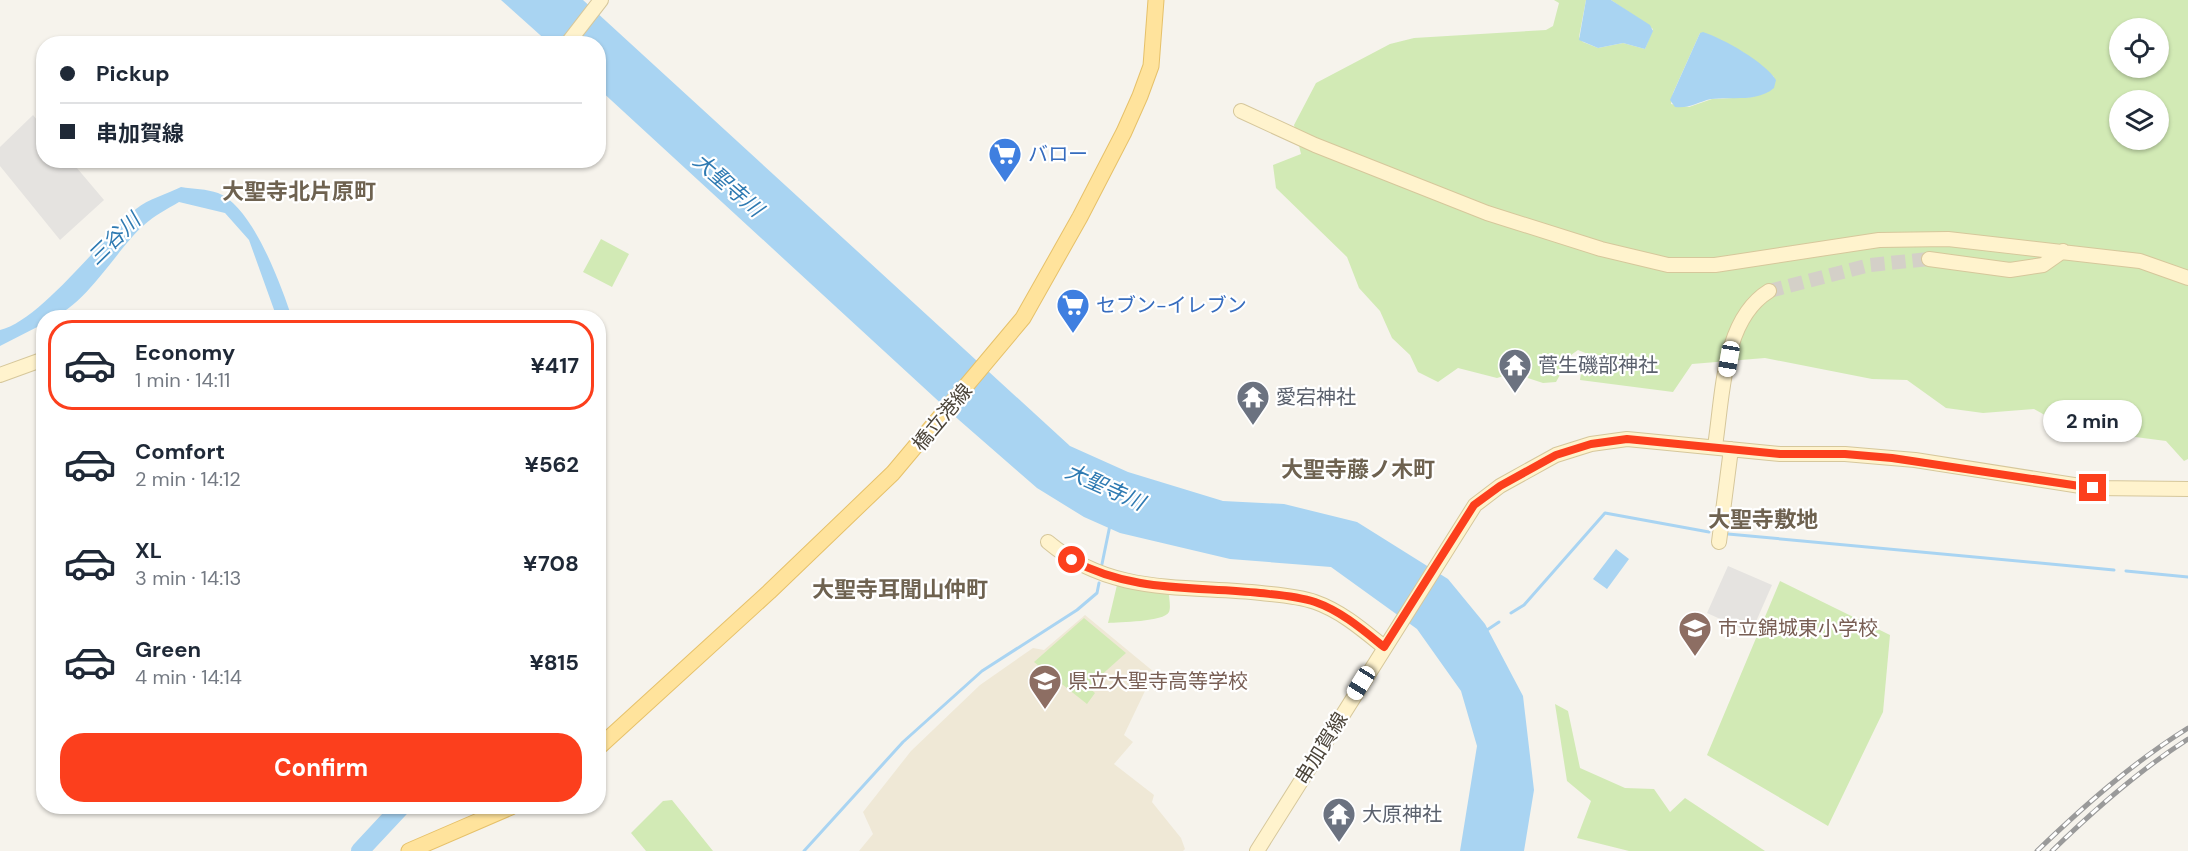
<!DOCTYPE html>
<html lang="en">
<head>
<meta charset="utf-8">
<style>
	body { margin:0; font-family:"DM Sans","Noto Sans JP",sans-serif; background:#f6f6f7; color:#1f2937; height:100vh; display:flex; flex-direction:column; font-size:22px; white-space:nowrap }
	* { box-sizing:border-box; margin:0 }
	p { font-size:20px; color:#747a83 }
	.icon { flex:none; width:33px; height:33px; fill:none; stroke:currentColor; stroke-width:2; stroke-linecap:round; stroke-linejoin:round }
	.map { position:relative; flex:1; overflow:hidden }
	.details { position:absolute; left:36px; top:310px; width:570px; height:504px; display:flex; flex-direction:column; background:#fff; border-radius:24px; box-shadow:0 2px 4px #0004 }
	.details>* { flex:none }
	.top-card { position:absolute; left:36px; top:36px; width:570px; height:132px; border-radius:24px; box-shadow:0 2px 4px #0004; display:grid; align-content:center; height:132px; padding:0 24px; background:#fff }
	.fabs { position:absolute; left:2109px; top:18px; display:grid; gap:12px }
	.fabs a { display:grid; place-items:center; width:60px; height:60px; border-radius:50%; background:#fff; box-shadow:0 2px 4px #0004; font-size:30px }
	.end { position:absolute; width:27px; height:27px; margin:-14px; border:8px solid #fc3f1d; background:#fff; box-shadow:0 0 0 3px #fff }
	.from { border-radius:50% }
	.bubble { position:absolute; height:42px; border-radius:21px; background:#fff; box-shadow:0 2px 4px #0004; font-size:20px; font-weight:700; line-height:42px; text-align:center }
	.car { position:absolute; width:18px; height:36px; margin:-18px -9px; border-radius:8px; box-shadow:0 0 4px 2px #0007; background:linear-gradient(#fff 24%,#345 0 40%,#fff 0 76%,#345 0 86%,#fff 0) }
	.top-card b { display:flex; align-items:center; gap:21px; height:57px; font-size:22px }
	.top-card b+b { border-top:2px solid #e0e1e3 }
	.top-card i { width:15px; height:15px; background:#1f2937 }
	ul { padding:10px 0 0; list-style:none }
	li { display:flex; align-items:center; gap:18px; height:90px; margin:0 12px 9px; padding:0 12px; border:3px solid transparent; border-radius:24px }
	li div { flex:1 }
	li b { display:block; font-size:22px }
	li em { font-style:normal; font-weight:700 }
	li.selected { border-color:#fc3f1d }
	li>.icon { width:54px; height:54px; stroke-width:1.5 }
	.primary-button { display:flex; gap:12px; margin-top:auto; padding:12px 24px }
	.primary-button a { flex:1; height:69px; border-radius:24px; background:#fc3f1d; color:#fff; font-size:24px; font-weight:700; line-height:69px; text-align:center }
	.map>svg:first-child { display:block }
	.education { fill:#efe8d6 }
	.green { fill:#d2eab5; fill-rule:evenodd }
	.parking { fill:#e5e3e0 }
	.water { fill:#a9d4f2 }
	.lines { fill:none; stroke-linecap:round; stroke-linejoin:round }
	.stream { stroke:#a9d4f2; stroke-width:3 }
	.river { stroke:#a9d4f2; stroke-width:18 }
	.secondary-tunnel { stroke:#d4d0c8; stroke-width:14; stroke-dasharray:14 7; stroke-linecap:butt }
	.secondary-casing { stroke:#d6c79b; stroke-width:16 }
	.primary-casing { stroke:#e6c16a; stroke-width:17 }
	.secondary { stroke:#fff3cd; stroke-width:14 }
	.primary { stroke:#ffe39c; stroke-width:15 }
	.rail-casing { stroke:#9a9a9a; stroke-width:5 }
	.rail { stroke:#fff; stroke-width:3; stroke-dasharray:9; stroke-linecap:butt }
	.route { stroke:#fc3f1d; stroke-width:8 }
	.labels { text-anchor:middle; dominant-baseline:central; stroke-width:4.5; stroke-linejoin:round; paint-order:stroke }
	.shop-label { font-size:20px; fill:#366cbe; stroke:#fff; text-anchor:start }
	.worship-label { font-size:20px; fill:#5b616d; stroke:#fff; text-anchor:start }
	.street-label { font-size:20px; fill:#4b4439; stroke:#fff }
	.education-label { font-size:20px; fill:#785e54; stroke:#fff; text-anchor:start }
	.water-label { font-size:21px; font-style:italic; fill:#2e7ab2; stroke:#fff }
	.quarter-label { font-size:22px; font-weight:bold; fill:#6e6250; stroke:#fff }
</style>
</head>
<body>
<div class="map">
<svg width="2188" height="851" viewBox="0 0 2188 851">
	<rect width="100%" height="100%" fill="#f6f3ec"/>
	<!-- education -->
	<path class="education" d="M1085,615L1154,672L1124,735L1133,742L1114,764L1154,795L1152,802L1181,838L1185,849L1183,851H859L873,834L863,812L911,751L980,685L1033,648L1044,650Z"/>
	<!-- green -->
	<path class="green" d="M1554,0H1586L1579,37L1583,42L1598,48L1623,43L1645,49L1653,29L1611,0H2188V459L2184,461L2166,441L2120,435L2086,438L2034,409L1983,413L1946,408L1907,380L1872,379L1765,358L1692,364L1673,392L1580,380L1582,366L1591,358L1588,354L1578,350L1571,355L1556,382L1543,383L1513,373L1497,378L1458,368L1438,382L1418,372L1410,355L1392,338L1380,311L1359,288L1347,257L1276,188L1273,165L1301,154L1294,125L1316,83L1390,44L1414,38L1546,30L1553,26L1559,3ZM2120,28H2158V68H2120ZM1700,33L1744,53L1774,77L1753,97L1712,99L1689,107L1671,104L1673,93ZM2120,100H2158V140H2120Z
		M601,239L629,254L612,287L583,272Z
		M1780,581L1890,635L1883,712L1828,826L1707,755Z
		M1117,585L1169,593C1169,599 1171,607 1169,612C1164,622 1119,622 1108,623Z
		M1084,618L1126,653L1088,687L1095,693L1087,704L1034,662Z
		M1555,704L1568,711L1580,768L1625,788L1654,789L1670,812L1685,798L1765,851H1629L1577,838L1591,801L1567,781Z
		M672,800L713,851H646L631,833L663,801Z"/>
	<!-- parking -->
	<path class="parking" d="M33,115L43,127L44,160L71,161L104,200L60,240L0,166V147Z
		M1728,566L1772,585L1751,633L1707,613Z"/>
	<!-- water -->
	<path class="water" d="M501,0H583L1070,446L1128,472L1223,501L1284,504L1357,522L1448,579L1485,624L1523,696L1534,790L1524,851H1460L1477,746L1461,691L1417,629L1331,567L1230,559L1120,533L1084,517L1037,488L959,420L599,89L598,44L549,43Z
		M1586,0H1611L1650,25L1653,31L1645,49L1623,43L1598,48L1579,40Z
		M1703,32C1724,39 1765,62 1776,80L1774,88C1756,103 1732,96 1711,99C1698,102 1688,109 1675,107L1670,100L1700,33Z
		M181,187C193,189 207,189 218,193C253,207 281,285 292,318H277L249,240L225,213L179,202C167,209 154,216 144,225C117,248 79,318 44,318L43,324L0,346V330C40,321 102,238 136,209C148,199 167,194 181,187Z
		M1616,549L1629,559L1607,589L1593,579Z"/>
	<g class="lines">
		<!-- stream -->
		<path class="stream" d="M1728,534L2114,570
			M1102,564L1110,525
			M2126,571L2188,577
			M1511,613L1524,605L1605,513L1709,532
			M1487,630L1499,622
			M804,851L903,742L982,671L1077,610L1097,593L1099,583"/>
		<!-- river -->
		<path class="river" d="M360,851L401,807"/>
		<!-- secondary-tunnel -->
		<path class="secondary-tunnel" d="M1769,291L1870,265L1929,259"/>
		<defs>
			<path id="secondary" d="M567,44L601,0
				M1241,111L1315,145L1487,213L1601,249L1668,265H1715L1879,240L1948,239L2140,261L2188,278
				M1929,259L2010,270L2043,265L2063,251
				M0,375L44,359
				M1715,446C1723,396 1722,320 1769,291
				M1048,542C1112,596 1184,585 1261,593C1279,595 1298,596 1315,602C1341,611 1363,630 1384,647
				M1719,542L1731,449
				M1257,851L1475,505L1500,486L1556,455L1591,444L1627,439L1780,454H1845L1915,460L2093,488L2188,489"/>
			<path id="primary" d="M598,748L769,592L893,473L1023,318L1080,217L1124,132L1140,96L1151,66L1156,0
				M409,851L511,807"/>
		</defs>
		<!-- secondary casing -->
		<use href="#secondary" class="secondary-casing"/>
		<!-- primary casing -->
		<use href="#primary" class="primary-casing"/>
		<!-- secondary -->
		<use href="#secondary" class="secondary"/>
		<!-- primary -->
		<use href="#primary" class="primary"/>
		<defs>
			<path id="rail" d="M2037,851C2084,806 2132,763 2188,728
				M2052,851C2094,810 2138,771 2188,739"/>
		</defs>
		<!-- rail casing -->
		<use href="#rail" class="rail-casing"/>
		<!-- rail -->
		<use href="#rail" class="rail"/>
	</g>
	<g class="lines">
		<!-- route -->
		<path class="route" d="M1072,560C1133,593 1194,586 1260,593C1279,595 1297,596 1315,602C1341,611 1363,630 1384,647L1474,505L1500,486L1556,455L1591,444L1627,439L1780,454H1845L1892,458L2093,488"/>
	</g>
	<!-- icons -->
	<defs>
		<symbol id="supermarket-pin" viewBox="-11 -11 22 30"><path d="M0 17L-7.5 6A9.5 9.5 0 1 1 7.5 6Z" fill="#3f7fe0" stroke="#fff"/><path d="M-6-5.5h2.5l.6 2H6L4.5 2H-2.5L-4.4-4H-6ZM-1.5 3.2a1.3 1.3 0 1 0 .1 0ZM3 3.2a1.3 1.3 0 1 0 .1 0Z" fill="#fff"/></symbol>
		<symbol id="temple-pin" viewBox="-11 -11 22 30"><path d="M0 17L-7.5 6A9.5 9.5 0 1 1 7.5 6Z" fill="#6b7280" stroke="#fff"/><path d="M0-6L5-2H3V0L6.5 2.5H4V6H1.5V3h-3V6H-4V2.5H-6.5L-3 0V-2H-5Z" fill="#fff"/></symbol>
		<symbol id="school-pin" viewBox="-11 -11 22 30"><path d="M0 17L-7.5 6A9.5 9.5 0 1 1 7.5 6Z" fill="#8d6e63" stroke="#fff"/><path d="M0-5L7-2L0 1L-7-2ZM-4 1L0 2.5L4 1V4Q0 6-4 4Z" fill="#fff"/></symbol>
	</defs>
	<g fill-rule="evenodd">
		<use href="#supermarket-pin" x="986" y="135" width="38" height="52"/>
		<use href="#supermarket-pin" x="1054" y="286" width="38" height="52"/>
		<use href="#temple-pin" x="1496" y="346" width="38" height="52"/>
		<use href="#temple-pin" x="1234" y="378" width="38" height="52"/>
		<use href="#school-pin" x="1676" y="609" width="38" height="52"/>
		<use href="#school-pin" x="1026" y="662" width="38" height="52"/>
		<use href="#temple-pin" x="1320" y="795" width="38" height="52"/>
	</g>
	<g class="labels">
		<!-- shop labels -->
		<g class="shop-label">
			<text x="1028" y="154">バロー</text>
			<text x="1096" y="305">セブン-イレブン</text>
		</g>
		<!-- worship labels -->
		<g class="worship-label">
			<text x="1538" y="365">菅生磯部神社</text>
			<text x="1276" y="397">愛宕神社</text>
			<text x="1362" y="814">大原神社</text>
		</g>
		<!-- street labels -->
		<g class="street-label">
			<text transform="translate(942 417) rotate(-50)">橋立港線</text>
			<text transform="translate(1321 748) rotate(-58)">串加賀線</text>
		</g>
		<!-- education labels -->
		<g class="education-label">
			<text x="1718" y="628">市立錦城東小学校</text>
			<text x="1068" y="681">県立大聖寺高等学校</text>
		</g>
		<!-- water labels -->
		<g class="water-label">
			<text transform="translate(728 185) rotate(41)">大聖寺川</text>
			<text transform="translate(114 239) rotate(-44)">三谷川</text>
			<text transform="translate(1105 487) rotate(24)">大聖寺川</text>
		</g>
		<!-- quarter labels -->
		<g class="quarter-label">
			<text x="299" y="191">大聖寺北片原町</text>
			<text x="1358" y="469">大聖寺藤ノ木町</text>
			<text x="1763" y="519">大聖寺敷地</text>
			<text x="900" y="589">大聖寺耳聞山仲町</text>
		</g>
	</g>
</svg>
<div class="fabs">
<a><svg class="icon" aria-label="locate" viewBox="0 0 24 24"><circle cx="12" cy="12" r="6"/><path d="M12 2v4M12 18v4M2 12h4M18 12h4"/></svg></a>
<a><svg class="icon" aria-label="layers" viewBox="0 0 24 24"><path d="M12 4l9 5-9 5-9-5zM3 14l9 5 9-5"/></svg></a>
</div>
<i class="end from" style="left:1072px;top:560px"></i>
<i class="end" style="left:2093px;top:488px"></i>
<div class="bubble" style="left:2043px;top:400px;width:99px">2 min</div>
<i class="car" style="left:1729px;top:359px;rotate:190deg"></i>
<i class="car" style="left:1361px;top:683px;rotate:212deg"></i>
<div class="top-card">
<b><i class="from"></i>Pickup</b>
<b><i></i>串加賀線</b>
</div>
<section class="details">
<ul>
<li class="selected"><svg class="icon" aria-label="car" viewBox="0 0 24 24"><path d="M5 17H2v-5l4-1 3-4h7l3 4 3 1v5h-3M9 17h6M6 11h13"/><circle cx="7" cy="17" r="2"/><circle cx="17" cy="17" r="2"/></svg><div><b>Economy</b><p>1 min · 14:11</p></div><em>¥417</em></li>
<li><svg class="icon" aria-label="car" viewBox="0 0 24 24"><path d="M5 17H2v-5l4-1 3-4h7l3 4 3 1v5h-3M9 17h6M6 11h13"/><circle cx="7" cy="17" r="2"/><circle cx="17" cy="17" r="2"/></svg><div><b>Comfort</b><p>2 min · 14:12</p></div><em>¥562</em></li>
<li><svg class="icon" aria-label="car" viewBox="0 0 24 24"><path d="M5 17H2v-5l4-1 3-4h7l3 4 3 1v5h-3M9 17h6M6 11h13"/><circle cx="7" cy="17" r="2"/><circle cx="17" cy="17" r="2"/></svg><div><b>XL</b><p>3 min · 14:13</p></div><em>¥708</em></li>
<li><svg class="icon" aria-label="car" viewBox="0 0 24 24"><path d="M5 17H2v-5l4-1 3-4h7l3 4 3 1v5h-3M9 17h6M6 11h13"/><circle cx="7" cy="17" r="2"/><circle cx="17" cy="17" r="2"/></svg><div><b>Green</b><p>4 min · 14:14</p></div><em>¥815</em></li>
</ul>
<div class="primary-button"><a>Confirm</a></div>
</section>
</div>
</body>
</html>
